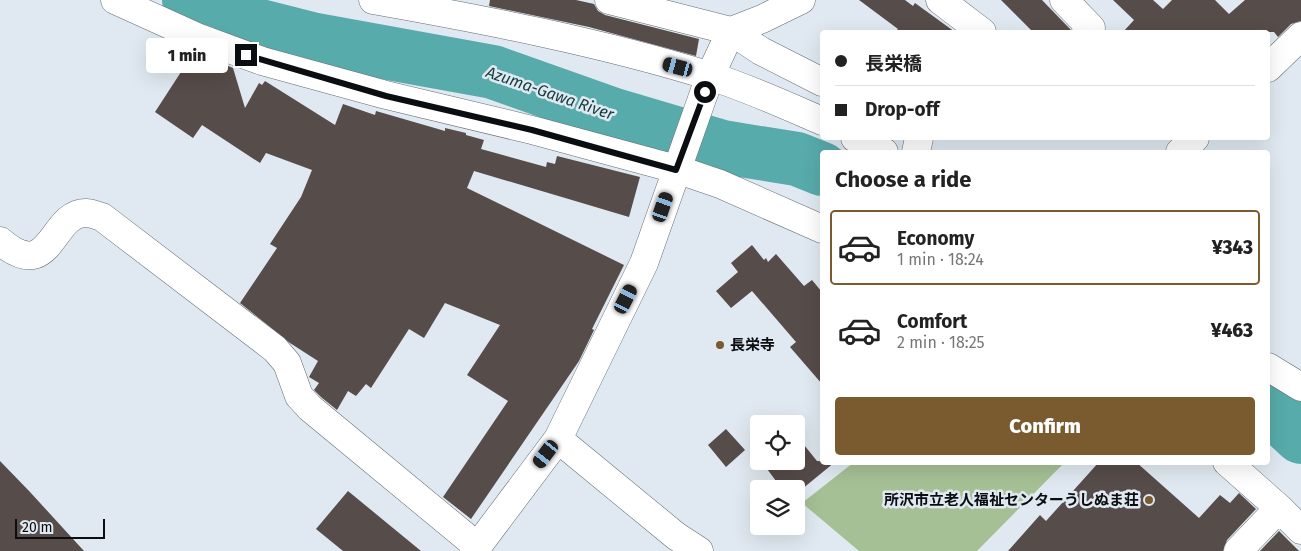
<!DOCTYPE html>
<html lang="en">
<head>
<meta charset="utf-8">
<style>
	body { margin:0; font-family:"Fira Sans","Noto Sans JP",sans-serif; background:#f6f6f6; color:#222; height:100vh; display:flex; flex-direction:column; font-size:19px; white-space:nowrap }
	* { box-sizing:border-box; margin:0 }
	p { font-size:16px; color:#767676 }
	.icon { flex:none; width:28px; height:28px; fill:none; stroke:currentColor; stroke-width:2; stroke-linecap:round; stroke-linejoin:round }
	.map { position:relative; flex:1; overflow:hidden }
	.sheet { position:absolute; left:820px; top:150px; width:450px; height:315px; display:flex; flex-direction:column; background:#fff; border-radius:5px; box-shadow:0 5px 20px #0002 }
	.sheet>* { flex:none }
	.top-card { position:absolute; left:820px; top:30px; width:450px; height:110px; border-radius:5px; box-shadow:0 5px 20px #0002; display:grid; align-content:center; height:110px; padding:0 15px; background:#fff }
	.tools { position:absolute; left:750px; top:415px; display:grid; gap:10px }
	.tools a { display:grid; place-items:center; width:55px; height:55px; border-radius:5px; background:#fff; box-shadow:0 5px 20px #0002; font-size:25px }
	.scale { position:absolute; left:15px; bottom:12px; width:90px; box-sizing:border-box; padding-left:5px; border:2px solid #0b0e11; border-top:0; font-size:14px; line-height:18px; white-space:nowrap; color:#0b0e11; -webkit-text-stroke:4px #e0e9f1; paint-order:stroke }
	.end { position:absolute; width:22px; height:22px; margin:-11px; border:6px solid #0b0e11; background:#fff; box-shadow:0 0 0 2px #fff }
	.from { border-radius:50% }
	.bubble { position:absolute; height:35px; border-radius:5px; background:#fff; box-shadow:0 5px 20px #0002; font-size:16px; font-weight:800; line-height:35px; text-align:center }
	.car { position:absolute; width:15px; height:30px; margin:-15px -8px; border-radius:6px; box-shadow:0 0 4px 1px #0007; background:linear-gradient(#222 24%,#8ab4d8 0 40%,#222 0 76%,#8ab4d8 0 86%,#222 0) }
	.top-card b { display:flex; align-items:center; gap:18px; height:48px; font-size:19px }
	.top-card b+b { border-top:1px solid #e0e0e0 }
	.top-card i { width:12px; height:12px; background:#222 }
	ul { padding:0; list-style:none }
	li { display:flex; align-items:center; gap:15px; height:75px; margin:0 10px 8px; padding:0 5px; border:2px solid transparent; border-radius:5px }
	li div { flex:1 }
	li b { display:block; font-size:19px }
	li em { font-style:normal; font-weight:800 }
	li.selected { border-color:#795b2f }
	li>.icon { width:45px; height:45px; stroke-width:1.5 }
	h2 { padding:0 15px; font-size:22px; line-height:60px }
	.primary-button { display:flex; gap:10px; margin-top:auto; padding:10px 15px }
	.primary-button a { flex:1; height:58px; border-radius:5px; background:#795b2f; color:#fff; font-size:20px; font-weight:800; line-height:58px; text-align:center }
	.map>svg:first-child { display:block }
	.green { fill:#a6c095 }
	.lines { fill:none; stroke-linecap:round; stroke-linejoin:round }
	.river { stroke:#58abab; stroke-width:54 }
	.building { fill:#564c49 }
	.minor-casing { stroke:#646c73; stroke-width:29 }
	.minor { stroke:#fff; stroke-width:28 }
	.route { stroke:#0b0e11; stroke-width:6 }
	.poi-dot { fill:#795b2f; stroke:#e0e9f1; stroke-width:2 }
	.labels { text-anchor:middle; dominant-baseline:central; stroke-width:5; stroke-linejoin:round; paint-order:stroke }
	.poi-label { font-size:15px; font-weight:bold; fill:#0b0e11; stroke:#e0e9f1; text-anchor:start }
	.water-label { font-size:16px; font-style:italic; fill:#153d3d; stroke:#e0e9f1 }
</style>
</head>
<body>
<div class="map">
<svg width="1301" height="551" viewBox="0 0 1301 551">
	<rect width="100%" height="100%" fill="#e0e9f1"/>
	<!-- green -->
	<path class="green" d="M853,463V462L1064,463L977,551H859L802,503Z"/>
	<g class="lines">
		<!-- river -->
		<path class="river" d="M189,0L217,15L311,39L493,72L614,115L722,147L797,159L822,169
			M1268,409L1277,415L1301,437"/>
	</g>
	<!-- building -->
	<path class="building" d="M490,0H576L594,4L598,11L605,15L699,39L696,56L589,27L489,6Z
		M859,0H905L913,6L915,3L955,32H895L898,29Z
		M1001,0H1042L1071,30V32H1033Z
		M1113,0H1153L1163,9L1172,0H1215L1229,14L1245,0H1301V21L1291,24L1278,37L1274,32H1123L1134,20Z
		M192,55L205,64L209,58L233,68L245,108L259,83L262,85L265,81L335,125L343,104L375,115L376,111L445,131V128L466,133V135L484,140L481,149L546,167L547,162L555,164L557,156L640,177L629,217L474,171L467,188L624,265L592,329L594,330L579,361L471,519L443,497L508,401L467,375L500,325L445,303L424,338L409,329L371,388L366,384L356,396L348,391L337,410L321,397L314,390L319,383L309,377L318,361L290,343L240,303L277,248L270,244L301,197L312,170L266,153L260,163L202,125L193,138L155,112Z
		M752,245L764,260L766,258L768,262L776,254L804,286L812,280L822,292V384L790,347L796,342L752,291L731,308L716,291L738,272L731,263Z
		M726,429L745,450L726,467L708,445Z
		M796,435L817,461L835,462L796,494V489H782L761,461H796Z
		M0,461L30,492L84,551H0Z
		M1099,462H1136L1199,518L1220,495L1230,503L1239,493L1256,509L1227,540L1223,551H1008L1040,515L1046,521Z
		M348,491L421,551H343L316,529Z
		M1279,531L1299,551H1260Z"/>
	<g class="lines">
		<defs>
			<path id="minor" d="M115,0L199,38L262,61L386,95L532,130L676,169L720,184L822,229
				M373,0C486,20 600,42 710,76C748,88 785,105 822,121
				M609,0L731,31L761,51L822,82
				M940,0L982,32
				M1064,0L1091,28L1086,32
				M1268,68L1301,36
				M855,138L884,152
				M916,152L919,138
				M1180,152L1195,138
				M0,241C53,286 50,211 87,213C92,213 97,216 102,217L275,349L287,363L299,396L310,408L477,546
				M1268,367L1301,387
				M558,439L676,536L699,551
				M1227,462L1279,508L1301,530
				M474,551L558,439L644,263L710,76L731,31L762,19L801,0
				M1238,551L1279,508"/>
		</defs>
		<!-- minor casing -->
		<use href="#minor" class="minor-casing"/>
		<!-- minor -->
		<use href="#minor" class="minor"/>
	</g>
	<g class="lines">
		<!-- route -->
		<path class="route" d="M246,55L386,96L532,130L676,170L705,92"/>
	</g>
	<!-- markers -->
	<g class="poi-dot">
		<circle cx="720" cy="345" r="5"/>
		<circle cx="1149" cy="500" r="5"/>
	</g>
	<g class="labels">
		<!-- poi labels -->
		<g class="poi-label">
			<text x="730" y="345">長栄寺</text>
			<text x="1139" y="500" text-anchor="end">所沢市立老人福祉センターうしぬま荘</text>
		</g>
		<!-- water labels -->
		<g class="water-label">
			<text transform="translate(550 93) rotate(19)">Azuma-Gawa River</text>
		</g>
	</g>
</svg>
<div class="tools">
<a><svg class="icon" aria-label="locate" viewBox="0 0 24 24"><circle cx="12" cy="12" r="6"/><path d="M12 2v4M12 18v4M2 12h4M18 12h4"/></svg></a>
<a><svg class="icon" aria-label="layers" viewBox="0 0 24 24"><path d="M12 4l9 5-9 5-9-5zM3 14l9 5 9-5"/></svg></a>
</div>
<div class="scale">20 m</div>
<i class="end from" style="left:705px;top:92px"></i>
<i class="end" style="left:246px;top:55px"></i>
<div class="bubble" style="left:146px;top:38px;width:82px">1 min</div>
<i class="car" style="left:678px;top:67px;rotate:285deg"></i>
<i class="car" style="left:663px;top:207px;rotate:19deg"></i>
<i class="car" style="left:626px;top:299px;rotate:27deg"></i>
<i class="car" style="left:546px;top:454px;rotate:217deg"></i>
<div class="top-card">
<b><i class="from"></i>長栄橋</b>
<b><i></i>Drop-off</b>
</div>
<section class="sheet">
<h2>Choose a ride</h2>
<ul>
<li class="selected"><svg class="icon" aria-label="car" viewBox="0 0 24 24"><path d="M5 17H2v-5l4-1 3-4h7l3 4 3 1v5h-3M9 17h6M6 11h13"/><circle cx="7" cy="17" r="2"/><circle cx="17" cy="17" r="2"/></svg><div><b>Economy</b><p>1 min · 18:24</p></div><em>¥343</em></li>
<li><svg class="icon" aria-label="car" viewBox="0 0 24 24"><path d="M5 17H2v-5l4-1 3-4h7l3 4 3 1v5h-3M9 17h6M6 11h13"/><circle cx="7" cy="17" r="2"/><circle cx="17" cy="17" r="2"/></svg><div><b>Comfort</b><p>2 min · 18:25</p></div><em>¥463</em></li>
</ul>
<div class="primary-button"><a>Confirm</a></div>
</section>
</div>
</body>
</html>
